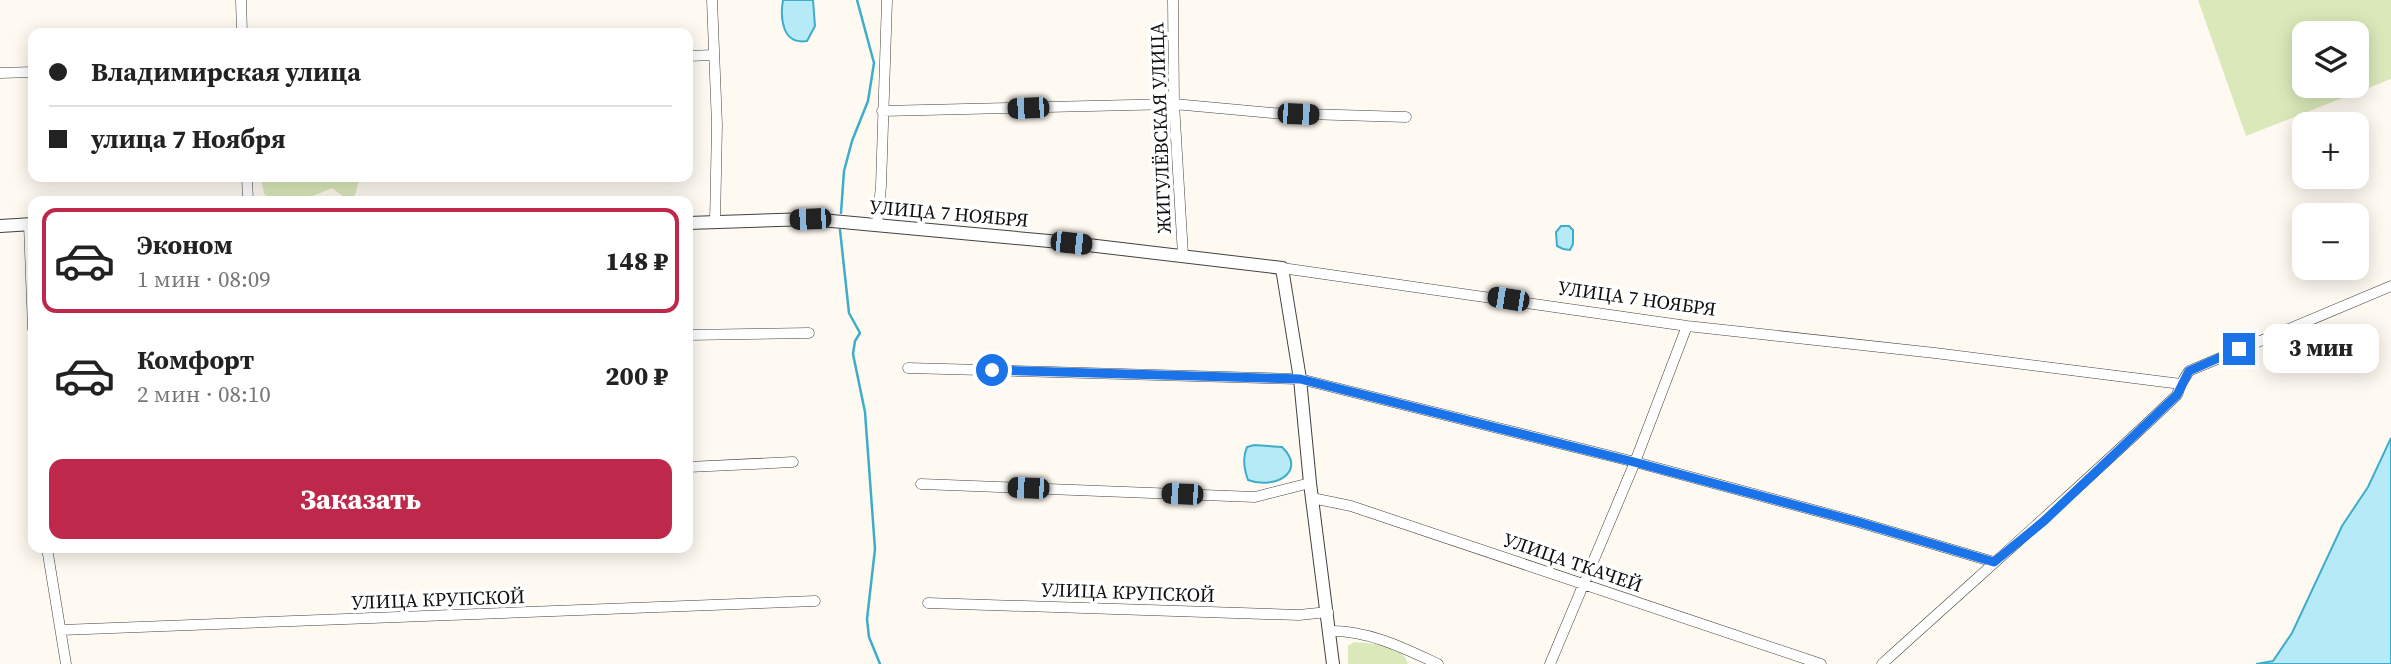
<!DOCTYPE html>
<html lang="ru">
<head>
<meta charset="utf-8">
<style>
	body { margin:0; font-family:"Source Serif 4",serif; background:#f6f6f6; color:#222; height:100vh; display:flex; flex-direction:column; font-size:26px; white-space:nowrap }
	* { box-sizing:border-box; margin:0 }
	p { font-size:23px; color:#767676 }
	.icon { flex:none; width:38px; height:38px; fill:none; stroke:currentColor; stroke-width:2; stroke-linecap:round; stroke-linejoin:round }
	.map { position:relative; flex:1; overflow:hidden }
	.side { position:absolute; left:28px; top:196px; width:665px; height:357px; display:flex; flex-direction:column; background:#fff; border-radius:14px; box-shadow:0 4px 18px #0003 }
	.side>* { flex:none }
	.banner { position:absolute; left:28px; top:28px; width:665px; height:154px; border-radius:14px; box-shadow:0 4px 18px #0003; display:grid; align-content:center; height:154px; padding:0 21px; background:#fff }
	.buttons { position:absolute; left:2292px; top:21px; display:grid; gap:14px }
	.buttons a { display:grid; place-items:center; width:77px; height:77px; border-radius:14px; background:#fff; box-shadow:0 4px 18px #0003; font-size:35px }
	.end { position:absolute; width:32px; height:32px; margin:-16px; border:9px solid #1a73e8; background:#fff; box-shadow:0 0 0 4px #fff }
	.from { border-radius:50% }
	.bubble { position:absolute; height:49px; border-radius:14px; background:#fff; box-shadow:0 4px 18px #0003; font-size:23px; font-weight:800; line-height:49px; text-align:center }
	.car { position:absolute; width:21px; height:42px; margin:-21px -10px; border-radius:9px; box-shadow:0 0 5px 2px #0007; background:linear-gradient(#222 24%,#8ab4d8 0 40%,#222 0 76%,#8ab4d8 0 86%,#222 0) }
	.banner b { display:flex; align-items:center; gap:24px; height:66px; font-size:26px }
	.banner b+b { border-top:2px solid #e0e0e0 }
	.banner i { width:18px; height:18px; background:#222 }
	ul { padding:12px 0 0; list-style:none }
	li { display:flex; align-items:center; gap:21px; height:105px; margin:0 14px 10px; padding:0 7px; border:4px solid transparent; border-radius:14px }
	li div { flex:1 }
	li b { display:block; font-size:26px }
	li em { font-style:normal; font-weight:800 }
	li.on { border-color:#be284b }
	li>.icon { width:63px; height:63px; stroke-width:1.5 }
	.button { display:flex; gap:14px; margin-top:auto; padding:14px 21px }
	.button a { flex:1; height:80px; border-radius:14px; background:#be284b; color:#fff; font-size:28px; font-weight:800; line-height:80px; text-align:center }
	.map>svg:first-child { display:block }
	.green { fill:#dbe9ba; fill-rule:evenodd }
	.water { fill:#b6eaf6; stroke:#3eadcc; stroke-width:2 }
	.lines { fill:none; stroke-linecap:round; stroke-linejoin:round }
	.stream { stroke:#3eadcc; stroke-width:2.5 }
	.minor-casing { stroke:#424242; stroke-width:11 }
	.tertiary-casing { stroke:#424242; stroke-width:14 }
	.minor { stroke:#fff; stroke-width:10 }
	.tertiary { stroke:#fff; stroke-width:12 }
	.route { stroke:#1a73e8; stroke-width:9 }
	.labels { text-anchor:middle; dominant-baseline:central; stroke-width:7; stroke-linejoin:round; paint-order:stroke }
	.street-label { font-size:19px; fill:#0f0f0f; stroke:#fff }
</style>
</head>
<body>
<div class="map">
<svg width="2391" height="664" viewBox="0 0 2391 664">
	<rect width="100%" height="100%" fill="#fffaf1"/>
	<!-- green -->
	<path class="green" d="M2198,0H2391V79L2246,136ZM2305,33H2357V86H2305Z
		M261,177H360L355,195L348,200L332,188L308,198L272,199L264,194Z
		M1354,642C1370,643 1405,645 1408,664H1348V646Z"/>
	<!-- water -->
	<path class="water" d="M783,0H813L815,26L807,41C782,45 780,18 783,0Z
		M1561,226H1569L1573,230V244L1570,250L1563,249L1557,246L1556,232Z
		M2391,438V664H2256L2273,661L2292,633L2342,526L2368,487Z
		M1254,445L1282,447C1308,472 1274,490 1248,480C1244,469 1242,458 1247,447Z"/>
	<g class="lines">
		<!-- stream -->
		<path class="stream" d="M841,213L844,171L852,141L868,101L874,63L857,0
			M840,230L849,313L860,333L855,341L853,354L865,412L875,549L867,619L869,637L880,664"/>
		<defs>
			<path id="minor" d="M241,0L242,33
				M712,0L717,125L715,222
				M1173,0L1174,104L1183,255
				M688,56L714,55
				M0,73L33,72
				M882,111L1174,104L1273,113L1406,117
				M247,177L248,201
				M29,224L33,329
				M877,225L881,186L887,0
				M1282,268L1687,326L1935,353L2181,384L2189,371L2391,286
				M688,335L809,333
				M908,368L1300,379L1635,462L1858,522L1994,562
				M688,467L793,462
				M921,484L1255,497L1310,483
				M1312,498L1351,506L1821,664
				M47,548L66,664
				M928,603L1299,615L1328,612
				M61,630L815,601
				M1329,631C1368,630 1404,648 1438,664
				M1550,664L1635,462L1687,326
				M1882,664C1981,574 2081,487 2177,395L2181,384"/>
			<path id="tertiary" d="M688,223L810,219L1071,243L1282,268L1300,379L1310,483L1333,664
				M0,226L33,224"/>
		</defs>
		<!-- minor casing -->
		<use href="#minor" class="minor-casing"/>
		<!-- tertiary casing -->
		<use href="#tertiary" class="tertiary-casing"/>
		<!-- minor -->
		<use href="#minor" class="minor"/>
		<!-- tertiary -->
		<use href="#tertiary" class="tertiary"/>
	</g>
	<g class="lines">
		<!-- route -->
		<path class="route" d="M992,370L1300,379L1634,462L1858,522L1994,562L2044,521L2177,395L2189,371L2239,349"/>
	</g>
	<g class="labels">
		<!-- street labels -->
		<g class="street-label">
			<text transform="translate(1160 128) rotate(-92)">ЖИГУЛЁВСКАЯ УЛИЦА</text>
			<text transform="translate(949 213) rotate(5)">УЛИЦА 7 НОЯБРЯ</text>
			<text transform="translate(1637 298) rotate(8)">УЛИЦА 7 НОЯБРЯ</text>
			<text transform="translate(1573 562) rotate(19)">УЛИЦА ТКАЧЕЙ</text>
			<text transform="translate(1128 592) rotate(2)">УЛИЦА КРУПСКОЙ</text>
			<text transform="translate(438 599) rotate(-2)">УЛИЦА КРУПСКОЙ</text>
		</g>
	</g>
</svg>
<div class="buttons">
<a><svg class="icon" aria-label="layers" viewBox="0 0 24 24"><path d="M12 4l9 5-9 5-9-5zM3 14l9 5 9-5"/></svg></a>
<a>+</a>
<a>−</a>
</div>
<i class="end from" style="left:992px;top:370px"></i>
<i class="end" style="left:2239px;top:349px"></i>
<div class="bubble" style="left:2263px;top:324px;width:116px">3 мин</div>
<i class="car" style="left:1028px;top:108px;rotate:268deg"></i>
<i class="car" style="left:1298px;top:114px;rotate:92deg"></i>
<i class="car" style="left:810px;top:219px;rotate:268deg"></i>
<i class="car" style="left:1071px;top:243px;rotate:96deg"></i>
<i class="car" style="left:1508px;top:299px;rotate:279deg"></i>
<i class="car" style="left:1028px;top:488px;rotate:272deg"></i>
<i class="car" style="left:1182px;top:494px;rotate:272deg"></i>
<div class="banner">
<b><i class="from"></i>Владимирская улица</b>
<b><i></i>улица 7 Ноября</b>
</div>
<section class="side">
<ul>
<li class="on"><svg class="icon" aria-label="car" viewBox="0 0 24 24"><path d="M5 17H2v-5l4-1 3-4h7l3 4 3 1v5h-3M9 17h6M6 11h13"/><circle cx="7" cy="17" r="2"/><circle cx="17" cy="17" r="2"/></svg><div><b>Эконом</b><p>1 мин · 08:09</p></div><em>148 ₽</em></li>
<li><svg class="icon" aria-label="car" viewBox="0 0 24 24"><path d="M5 17H2v-5l4-1 3-4h7l3 4 3 1v5h-3M9 17h6M6 11h13"/><circle cx="7" cy="17" r="2"/><circle cx="17" cy="17" r="2"/></svg><div><b>Комфорт</b><p>2 мин · 08:10</p></div><em>200 ₽</em></li>
</ul>
<div class="button"><a>Заказать</a></div>
</section>
</div>
</body>
</html>
